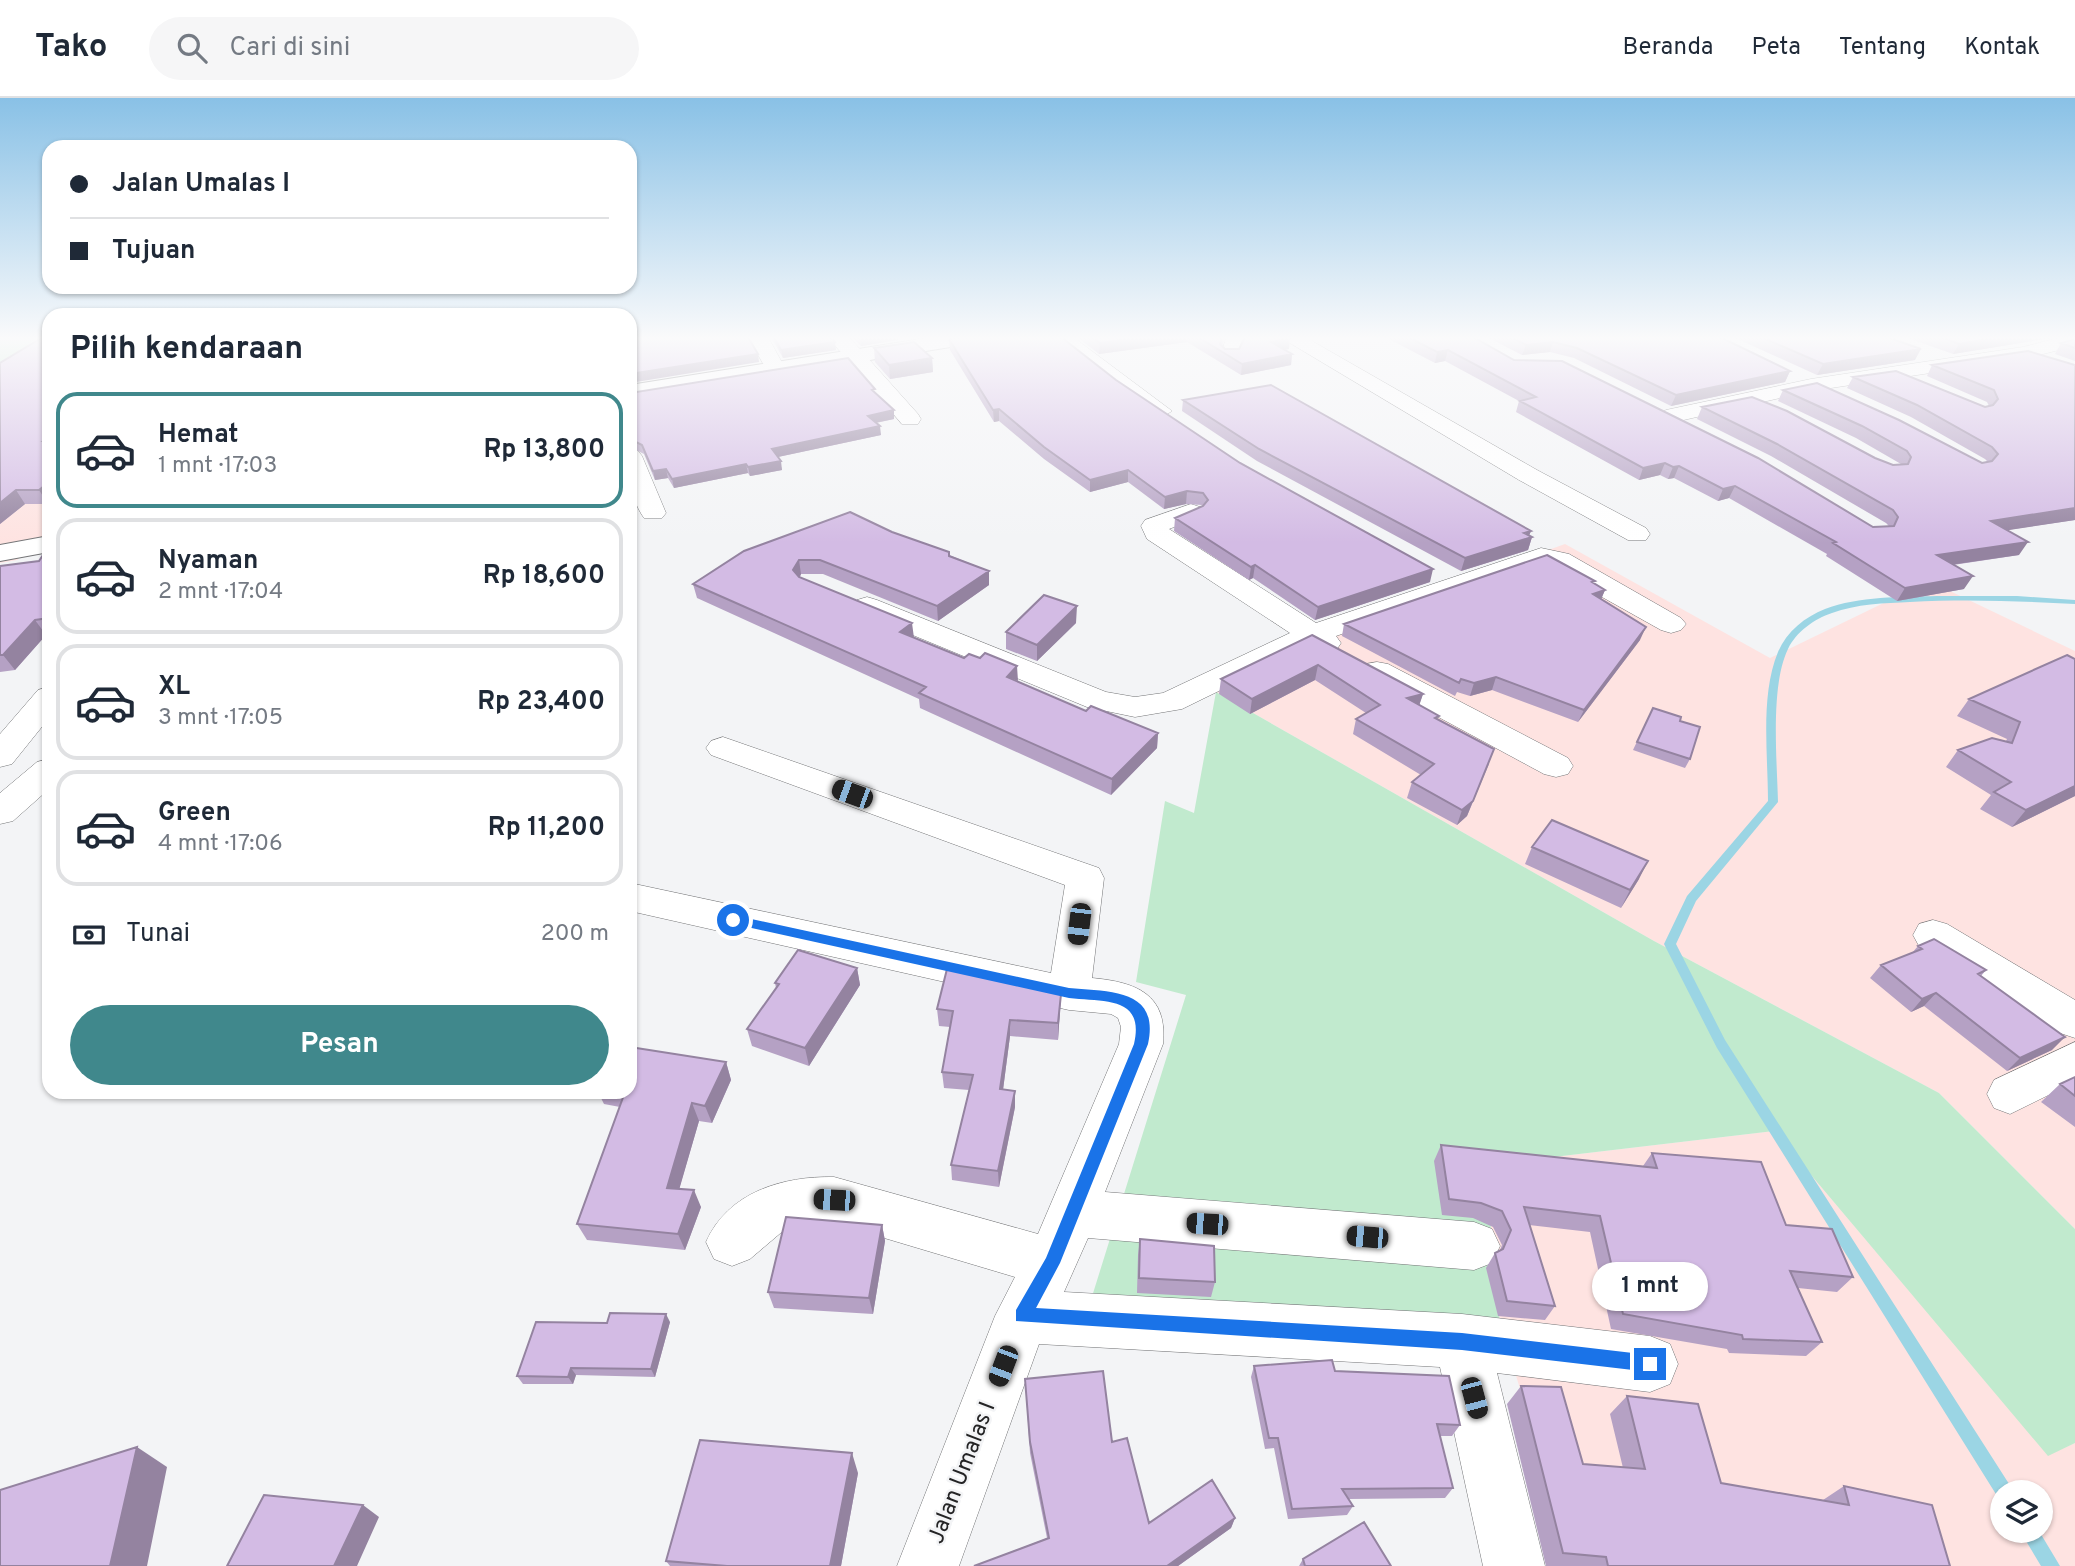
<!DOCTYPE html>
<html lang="id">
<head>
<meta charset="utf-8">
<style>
	body { margin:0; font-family:Overpass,sans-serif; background:#f6f6f7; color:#1f2937; height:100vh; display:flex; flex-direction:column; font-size:26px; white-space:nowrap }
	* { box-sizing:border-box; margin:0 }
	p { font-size:23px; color:#747a83 }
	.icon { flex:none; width:38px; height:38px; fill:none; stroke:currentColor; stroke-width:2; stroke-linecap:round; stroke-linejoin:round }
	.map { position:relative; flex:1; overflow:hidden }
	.drawer { position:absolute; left:42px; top:210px; width:595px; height:791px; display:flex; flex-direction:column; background:#fff; border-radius:21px; box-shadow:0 2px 5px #0004 }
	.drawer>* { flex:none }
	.guide { position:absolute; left:42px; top:42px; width:595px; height:154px; border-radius:21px; box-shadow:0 2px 5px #0004; display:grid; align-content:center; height:154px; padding:0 28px; background:#fff }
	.buttons { position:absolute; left:1990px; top:1382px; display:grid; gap:14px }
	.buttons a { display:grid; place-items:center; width:63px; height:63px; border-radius:50%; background:#fff; box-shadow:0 2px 5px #0004; font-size:35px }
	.end { position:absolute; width:32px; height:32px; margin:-16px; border:9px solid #1a73e8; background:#fff; box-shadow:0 0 0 4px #fff }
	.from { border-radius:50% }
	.bubble { position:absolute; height:49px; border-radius:24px; background:#fff; box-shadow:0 2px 5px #0004; font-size:23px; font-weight:700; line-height:49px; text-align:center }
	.car { position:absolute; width:21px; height:42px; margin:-21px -10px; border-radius:9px; box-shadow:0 0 5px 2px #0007; background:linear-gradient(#222 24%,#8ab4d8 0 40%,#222 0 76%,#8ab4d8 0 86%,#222 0) }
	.guide b { display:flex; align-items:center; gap:24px; height:66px; font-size:26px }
	.guide b+b { border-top:2px solid #e0e1e3 }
	.guide i { width:18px; height:18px; background:#1f2937 }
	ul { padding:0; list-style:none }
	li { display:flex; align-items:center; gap:21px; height:116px; margin:0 14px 10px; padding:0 14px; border:4px solid #e0e1e3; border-radius:21px }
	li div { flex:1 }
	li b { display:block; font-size:26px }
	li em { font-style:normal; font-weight:700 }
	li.selected { border-color:#40888c }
	li>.icon { width:63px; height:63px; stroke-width:1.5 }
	h2 { padding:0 28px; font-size:32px; line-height:84px }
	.pay { display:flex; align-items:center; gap:18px; height:77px; padding:0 28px; font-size:26px }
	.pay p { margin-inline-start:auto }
	.primary-button { display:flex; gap:14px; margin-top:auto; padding:14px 28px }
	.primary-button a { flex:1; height:80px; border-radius:42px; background:#40888c; color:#fff; font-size:28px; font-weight:700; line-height:80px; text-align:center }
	header { display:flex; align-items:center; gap:42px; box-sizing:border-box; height:98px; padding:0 35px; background:#fff; border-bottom:2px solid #e0e1e3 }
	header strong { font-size:33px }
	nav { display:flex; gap:38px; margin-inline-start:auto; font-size:24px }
	.search { width:490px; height:63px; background:#f6f6f7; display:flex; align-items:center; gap:18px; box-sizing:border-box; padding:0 24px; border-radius:38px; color:#747a83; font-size:26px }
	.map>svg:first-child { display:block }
	.commercial { fill:#fee3e1; fill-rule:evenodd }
	.green { fill:#c1eace }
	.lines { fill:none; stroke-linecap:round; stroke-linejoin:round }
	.stream { fill:#9bd5e4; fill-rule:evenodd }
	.street-casing { stroke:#747577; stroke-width:1 }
	.secondary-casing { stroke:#747577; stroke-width:2 }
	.street { fill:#fff; fill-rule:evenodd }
	.secondary { fill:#fff; fill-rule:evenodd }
	.wall { fill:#b5a1c4 }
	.shaded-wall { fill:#9483a0 }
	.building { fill:#d3bbe4; stroke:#9483a0; stroke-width:2 }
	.route { fill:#1a73e8 }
	.labels { text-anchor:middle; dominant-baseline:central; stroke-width:5; stroke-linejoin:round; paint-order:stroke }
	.near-street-label { font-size:23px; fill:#242425; stroke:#f3f4f6 }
</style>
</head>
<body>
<header>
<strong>Tako</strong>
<div class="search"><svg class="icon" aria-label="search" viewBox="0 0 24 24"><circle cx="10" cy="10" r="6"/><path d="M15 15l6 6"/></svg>Cari di sini</div>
<nav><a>Beranda</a><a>Peta</a><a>Tentang</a><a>Kontak</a></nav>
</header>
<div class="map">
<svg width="2075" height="1468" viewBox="0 0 2075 1468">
	<rect width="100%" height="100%" fill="#f3f4f6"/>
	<!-- commercial -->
	<path class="commercial" d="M38,239H49V436L17,462L0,465V268Z
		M1565,446L1770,560L1929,483L2075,553V1131L1939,995L1654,843L1216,594L1229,566Z
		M1774,1033L2048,1357L2075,1345V1468H1576L1500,1227L1485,1067ZM2002,1395H2040V1433H2002Z"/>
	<!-- green -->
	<path class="green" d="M0,239H38L0,268Z
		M1216,594L1654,843L1939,995L2075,1131V1345L2048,1358L1774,1033L1485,1067L1500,1227L1085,1221L1186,897L1136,884L1165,703L1194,715Z"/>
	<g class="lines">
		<!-- stream -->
		<path class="stream" d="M1937,498H2017L2075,502V506C2020,503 1965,501 1910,504C1885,505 1856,506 1832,515C1814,521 1796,534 1788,551C1770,588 1777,662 1778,704L1696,803L1676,846L1725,942L2011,1389L2013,1395H2002V1402L1999,1401L1717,950L1664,846L1687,798L1768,703C1768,657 1760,597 1778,554C1787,533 1805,519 1825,511C1859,498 1901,499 1937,498Z
			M2020,1433H2039L2060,1468H2041Z"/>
		<defs>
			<path id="street" d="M748,239H768L785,270L782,274H768Z
				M828,239H849L918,316L921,321L918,326H902Z
				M1050,239H1073L1172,313L1161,320L1153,318Z
				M1227,239H1247L1238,259H1224L1221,255Z
				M1280,239H1305L1537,372L1646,430L1650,436L1646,442H1628L1519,382Z
				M2062,239H2075V248L2023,261L1811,293L1666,326L1655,319L1666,312L1811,281L2023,249Z
				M630,351L638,353L642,358L666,415L662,420H644C629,399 630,376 630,351Z
				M1191,406L1200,409L1204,414L1200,419L1169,431L1316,525L1541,450L1569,456L1681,520L1686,526L1681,532L1671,535L1661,532L1543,466L1336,538L1341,545L1337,551L1326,554L1311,548L1182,611L1135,619L1087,609L857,514L853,508L857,502L867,499L877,502L1106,594L1135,599L1163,595L1290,535L1147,441L1141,428L1145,422Z
				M1377,564L1388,566L1568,660L1573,668L1568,676L1556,679L1544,676L1366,580L1361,573L1366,566Z
				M49,589V620L12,666L0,669V636L38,592Z
				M723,639L1099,770L1104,780L1092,880C1136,884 1168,896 1163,946L1105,1094L1474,1124L1492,1131L1500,1148L1492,1165L1474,1172L1088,1140L1064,1194L1462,1216L1650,1238L1670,1246L1678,1266L1670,1286L1650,1294L1497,1275L1545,1468H1483L1440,1269L1039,1246L959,1468H897L995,1218L1015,1179L834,1125L790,1127L750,1161L732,1168L714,1161L706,1144C728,1094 783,1078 834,1079L1038,1136L1119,946L1121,929L1118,920L1111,916L1069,912L630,813V785L1051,875L1065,787L711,657L706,650L711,643Z
				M49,661V691L13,723L0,726V695L37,664Z
				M1933,822L1947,826L2075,902V940L2060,935L1919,848L1913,837L1919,826Z
				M2075,944V984L2010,1016L1994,1010L1987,996L1994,982Z"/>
			<path id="secondary" d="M934,239H985L975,245L630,301V287Z
				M49,438V454L0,463V447Z"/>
		</defs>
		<!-- street casing -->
		<use href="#street" class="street-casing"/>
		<!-- secondary casing -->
		<use href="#secondary" class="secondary-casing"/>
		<!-- street -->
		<use href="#street" class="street"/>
		<!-- secondary -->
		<use href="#secondary" class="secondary"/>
	</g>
	<!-- wall -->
	<path class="wall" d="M771,239H831L836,252L783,260Z
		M852,239H898V242L861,248Z
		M1077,239H1225L1222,248L1225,251H1289L1284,252L1292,256L1291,267L1241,277L1187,244L1099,256Z
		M1385,239H1473L1514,262L1873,429L1889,428L1886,425L1771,358L1697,321L1702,309L1875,360L1893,367L1901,366L1856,340L1778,303L1783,292L1982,365L1988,364L1985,361L1911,319L1847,290L1853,279L1985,309L1989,308L1987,304L1927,278L1932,267H2075V422L2007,432L2019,457L1953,467L1964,491L1897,503L1826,458L1827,456L1729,400L1718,403L1674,380L1668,381L1660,377L1639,382L1516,314L1519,303L1445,263L1435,265Z
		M1487,239H1720L1790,273L1785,284L1671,308L1574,260L1550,254L1522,257Z
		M1733,239H1887L1915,262L1817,277Z
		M1905,239H2057L1953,256Z
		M949,241L1116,282L1240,365L1430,484L1315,522L1253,480L1249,482L1174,433L1175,420L1203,408L1202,407L1186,406L1164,411L1128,384L1090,394L1044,361L999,323L994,324L950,252Z
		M2075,241V263L2055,256L2061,245Z
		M874,250L932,260L933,274L890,281L875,264Z
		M0,265L48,406H25L0,426Z
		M630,295L876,296L894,312V321L876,325L881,337L778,359L782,372L750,378L748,375L674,390L668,380L655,382L644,356L630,349Z
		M1183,302L1531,433L1529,437L1532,439L1528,452L1461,473L1257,363L1182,313Z
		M892,434L989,473V487L938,523L823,476H801L800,479L913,539L1086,613L1158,635L1157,650L1111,697L920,610L919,601L697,500L693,486Z
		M49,451V537H46L15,572L0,574V468L39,463Z
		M1594,485L1605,492L1601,501L1640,542L1578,624L1492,592L1470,598L1457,594L1455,598L1342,538L1344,526Z
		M1076,525L1037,563L1006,551V534Z
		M1312,537L1423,596L1419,607L1489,666L1467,718L1457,727L1407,700L1412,684L1421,677L1353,636L1356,621L1366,615L1315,582L1250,616L1219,596L1221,581Z
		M2067,557L2075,698L2012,729L1980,711L1991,697L1946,669L1958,652L2006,643L2007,641L1957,618L1969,601Z
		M1653,610L1690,661L1685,670L1633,652Z
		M1532,749L1639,781L1621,810L1525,766Z
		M1918,848L1986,872L1981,878L2052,952L2007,973L1924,908L1911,914L1870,880L1881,867L1912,855Z
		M857,870L860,887L809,968L752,948L747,931L776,890L775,885Z
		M1061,896L1058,942L1010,938L1003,992L1015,993V1009L999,1089L952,1082L951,1067L969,992L944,990L942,974L950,929L939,928L937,911Z
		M726,964L731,982L712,1025L699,1023L679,1091L701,1109L685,1152L587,1142L577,1126L620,1009L604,1006L598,994H630Z
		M2075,979V1029L2041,1004L2060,986Z
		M1441,1047L1643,1068L1652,1055L1786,1127L1853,1179L1837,1194L1798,1190L1822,1244L1806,1258L1729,1255L1727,1251L1611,1231L1590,1134L1529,1127L1555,1208L1545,1222L1498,1218L1486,1170L1495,1155L1500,1152L1502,1147L1493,1129L1473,1120L1442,1117L1434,1063Z
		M882,1127L885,1143L873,1216L774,1210L768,1194Z
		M1140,1141L1215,1184L1211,1199L1137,1195L1138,1157Z
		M670,1224L655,1279L576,1277L573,1286H523L517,1278L607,1225Z
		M1254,1268L1335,1273L1460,1327L1452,1338H1440L1453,1390L1445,1400L1349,1401L1353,1408L1347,1417L1288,1421L1274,1350L1265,1351L1251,1279Z
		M1025,1281L1112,1344L1149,1425L1235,1420L1231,1430L1178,1468H974L1047,1440L1030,1355Z
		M1521,1288L1583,1366L1623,1370L1610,1316L1627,1298L1721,1385L1823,1402L1844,1388L1950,1468H1546L1507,1306Z
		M858,1375L841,1468H670L666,1463Z
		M1303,1461L1391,1468H1299Z"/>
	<!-- shaded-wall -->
	<path class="shaded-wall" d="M864,239H898V242L861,248L860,240Z
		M1141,239H1187V244L1099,256L1100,245Z
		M1998,239H2057L1953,256L1959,246Z
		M1290,240L1289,251L1269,254L1271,244Z
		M835,244L836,252L783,260L781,252Z
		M1553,244L1550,254L1522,257L1526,247Z
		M1921,251L1915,262L1817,277L1823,266Z
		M1448,252L1445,263L1435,265L1437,254Z
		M758,256L759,264L630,285V276Z
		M1292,256L1291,267L1241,277L1242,266Z
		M932,260L933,274L890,281L889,267Z
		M1790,273L1785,284L1671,308L1676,297Z
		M999,311V323L994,324L993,312Z
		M894,312V321L869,326L868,318Z
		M880,328L881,337L773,360L772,351Z
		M781,363L782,372L750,378L748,369Z
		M1665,365L1660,377L1639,382L1643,370Z
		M746,366L748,375L674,390L672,381Z
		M1679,368L1674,380L1668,381L1673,369Z
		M666,371L668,380L655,382L653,373Z
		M1128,372V384L1090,394V382Z
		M49,384V405L48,406L39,392Z
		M1735,388L1729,400L1718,403L1723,391Z
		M16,392L25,406L0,426V405Z
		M1187,393L1186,406L1164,411L1165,399Z
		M2075,410V422L1983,436L1991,423Z
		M1531,433L1528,440L1532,439L1528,452L1461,473L1465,460Z
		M2028,444L2019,457L1929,470L1937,457Z
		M799,462L801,476L796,486L793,472Z
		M1255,467L1253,480L1249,482L1251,469Z
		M1433,471L1430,484L1315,522L1318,509Z
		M989,473V487L938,523L937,508Z
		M1973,478L1964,491L1897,503L1905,490Z
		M1605,492L1600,504L1593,496Z
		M1077,508L1076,525L1037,563V547Z
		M35,522L46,537L15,572L3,557Z
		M912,525L914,540L900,534Z
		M1646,529L1640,542L1578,624L1584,612Z
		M1318,567L1315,582L1250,616L1252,601Z
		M1017,568L1018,583L1007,579Z
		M1496,579L1492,592L1470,598L1474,585Z
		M1423,596L1418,611L1407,600Z
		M1158,635L1157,650L1111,697L1112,681Z
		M1494,651L1467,718L1457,727L1462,712Z
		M2075,688V698L2012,729L2026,712Z
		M1648,763L1639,781L1621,810L1630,792Z
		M857,870L860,887L809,968L805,950Z
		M1936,895L1924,908L1911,914L1922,901Z
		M1061,896L1060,913L1058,942V925Z
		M1010,922V938L1001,1007L1000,991Z
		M2065,939L2052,952L2007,973L2020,960Z
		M726,964L731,982L712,1025L705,1008Z
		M1015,993V1009L999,1089L998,1073Z
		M692,1005L699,1023L675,1106L667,1090Z
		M694,1092L701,1109L685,1152L678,1136Z
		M882,1127L885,1143L873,1216L869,1200Z
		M666,1216L670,1224L655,1279L651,1271Z
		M571,1270L576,1277L573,1286L568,1279Z
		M137,1349L167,1369L147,1468H110Z
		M852,1355L858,1375L841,1468H830Z
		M363,1407L379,1419L357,1468H334Z
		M1235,1420L1231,1430L1178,1468H1167Z"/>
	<!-- building -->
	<path class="building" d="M43,239H49V338L43,343H49V384L39,392H16L0,405V265Z
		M630,239H748L758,256L630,276Z
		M774,239H831L835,244L781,252Z
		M960,239H1061L1116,282L1240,365L1433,471L1318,509L1255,467L1251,469L1175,420L1203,408L1208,402L1203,395L1187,393L1165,399L1128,372L1090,382L1044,349L999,311L993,312L949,241Z
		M1092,239H1141L1100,245Z
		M1198,239H1222L1220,246L1225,251H1239L1245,239H1289L1290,240L1271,244L1292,256L1242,266Z
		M1408,239H1473L1514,262L1562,263L1758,360L1873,429L1894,428L1898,419L1893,412L1777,346L1702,309L1752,299L1787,313L1875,360L1893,367L1908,366L1911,359L1907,353L1862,328L1783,292L1817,285L1899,322L1982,365L1992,363L1998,356L1992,349L1917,307L1853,279L1896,273L1985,309L1993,307L1998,301L1994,292L1932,267L2028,253L2075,267V410L1991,423L2028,444L1937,457L1973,478L1905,490L1833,445L1836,444L1735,388L1723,391L1679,368L1673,369L1665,365L1643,370L1520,303L1536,299L1448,252L1437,254Z
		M1511,239H1720L1790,273L1676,297L1577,250L1553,244L1526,247Z
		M1761,239H1887L1921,251L1823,266Z
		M1941,239H1998L1959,246Z
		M2075,241V250L2061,245Z
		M914,244L932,260L889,267L874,250Z
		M848,260L875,291L872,292L894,312L868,318L880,328L772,351L781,363L748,369L746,366L672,381L666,371L653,373L642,347L630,341V295Z
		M1271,287L1531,433L1524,435L1532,439L1465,460L1259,351L1183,302Z
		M850,414L892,434L949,454V458L989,473L937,508L820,462H799L793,472L799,479L912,525L900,534L964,560L969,556L980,560L985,555L1017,568L1007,579L1086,613L1091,608L1158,635L1112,681L919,595L926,589L693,486L744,453Z
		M47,451H49V520L35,522L3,557H0V468L39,463Z
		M1547,457L1595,483L1592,484L1605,492L1593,496L1646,529L1584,612L1496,579L1474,585L1461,581L1459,585L1344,526Z
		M1044,497L1077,508L1037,547L1006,534Z
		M1312,537L1423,596L1407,600L1439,618L1435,620L1494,651L1473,703L1462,712L1412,684L1434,666L1356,621L1380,607L1318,567L1252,601L1221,581Z
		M2067,557L2075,561V688L2026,712L1994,694L2011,684L1958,652L1992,640L2012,645L2020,624L1969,601Z
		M1653,610L1681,619L1680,623L1700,629L1690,661L1637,644Z
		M1552,722L1648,763L1630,792L1532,749Z
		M1934,841L1986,872L1978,876L2065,939L2020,960L1936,895L1922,901L1881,867L1922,851L1918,848Z
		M798,852L857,870L805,950L747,931L779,886L775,885Z
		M947,871L1061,896L1058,925L1010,922L1000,991L1015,993L998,1073L951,1067L973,977L942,974L953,913L937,911Z
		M630,949L726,964L705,1008L692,1005L667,1090L694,1092L678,1136L577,1126L625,994H630Z
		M2075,979V998L2060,986Z
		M1441,1047L1657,1070L1652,1055L1761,1064L1786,1127L1832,1131L1853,1179L1790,1173L1822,1244L1743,1241L1742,1237L1623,1216L1600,1118L1524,1109L1555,1208L1507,1203L1495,1155L1503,1151L1511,1132L1502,1113L1481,1105L1449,1101Z
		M786,1119L882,1127L869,1200L768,1194Z
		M1140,1141L1214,1148L1215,1184L1139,1180Z
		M610,1215L666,1216L651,1271L571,1270L568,1279L517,1278L536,1224L607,1225Z
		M1332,1262L1335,1273L1449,1278L1460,1327L1437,1326L1453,1390L1342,1391L1353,1408L1292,1411L1278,1340H1269L1254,1268Z
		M1103,1273L1112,1344L1127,1340L1149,1425L1212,1382L1235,1420L1167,1468H974L1049,1440L1030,1344L1025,1281Z
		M1521,1288L1561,1289L1583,1366L1645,1371L1627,1298L1698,1306L1721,1385L1849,1407L1844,1388L1932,1407L1950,1468H1608L1606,1459L1563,1455Z
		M700,1342L852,1355L830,1468H727L666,1463Z
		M137,1349L110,1468H0V1392Z
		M264,1397L363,1407L334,1468H227Z
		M1364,1424L1391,1468H1305L1303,1461Z"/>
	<!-- sky -->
	<linearGradient id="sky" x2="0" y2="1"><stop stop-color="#89c1e6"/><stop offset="0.54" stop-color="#fafafb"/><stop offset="1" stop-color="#fafafb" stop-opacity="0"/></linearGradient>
	<rect width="2075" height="445" fill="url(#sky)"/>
	<!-- route -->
	<path class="route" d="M733,817L1069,890C1109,894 1160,890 1148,946L1060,1165L1036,1210L1462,1235L1650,1257L1656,1260L1658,1266L1656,1272L1650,1274L1462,1252L1016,1223V1212L1046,1160L1134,946C1145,898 1104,904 1069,900L729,825V818Z"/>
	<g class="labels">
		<!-- near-street labels -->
		<g class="near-street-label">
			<text transform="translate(963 1375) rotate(-69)">Jalan Umalas I</text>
		</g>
	</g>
</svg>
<div class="buttons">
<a><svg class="icon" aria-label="layers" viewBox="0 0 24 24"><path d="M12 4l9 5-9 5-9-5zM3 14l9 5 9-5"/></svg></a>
</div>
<i class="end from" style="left:733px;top:822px"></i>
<i class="end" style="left:1650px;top:1266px"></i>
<div class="bubble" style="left:1592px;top:1164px;width:116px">1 mnt</div>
<i class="car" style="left:852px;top:696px;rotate:290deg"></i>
<i class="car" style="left:1079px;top:826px;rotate:187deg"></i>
<i class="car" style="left:834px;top:1102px;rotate:273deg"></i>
<i class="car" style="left:1207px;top:1126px;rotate:274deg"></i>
<i class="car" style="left:1367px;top:1139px;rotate:275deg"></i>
<i class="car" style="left:1003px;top:1268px;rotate:201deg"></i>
<i class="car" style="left:1474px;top:1300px;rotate:165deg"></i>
<div class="guide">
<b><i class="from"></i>Jalan Umalas I</b>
<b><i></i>Tujuan</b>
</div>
<section class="drawer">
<h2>Pilih kendaraan</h2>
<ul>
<li class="selected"><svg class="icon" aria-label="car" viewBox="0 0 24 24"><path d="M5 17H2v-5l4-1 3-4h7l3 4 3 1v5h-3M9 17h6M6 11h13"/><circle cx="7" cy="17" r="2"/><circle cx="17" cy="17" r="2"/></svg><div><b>Hemat</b><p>1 mnt · 17:03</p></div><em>Rp 13,800</em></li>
<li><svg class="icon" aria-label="car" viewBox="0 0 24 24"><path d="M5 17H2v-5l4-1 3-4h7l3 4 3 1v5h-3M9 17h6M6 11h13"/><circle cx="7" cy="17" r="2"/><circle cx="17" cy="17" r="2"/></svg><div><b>Nyaman</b><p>2 mnt · 17:04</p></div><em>Rp 18,600</em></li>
<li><svg class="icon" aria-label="car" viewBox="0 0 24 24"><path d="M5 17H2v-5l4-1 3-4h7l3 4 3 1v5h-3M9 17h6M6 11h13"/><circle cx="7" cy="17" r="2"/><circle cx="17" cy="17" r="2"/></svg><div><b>XL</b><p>3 mnt · 17:05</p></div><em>Rp 23,400</em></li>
<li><svg class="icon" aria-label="car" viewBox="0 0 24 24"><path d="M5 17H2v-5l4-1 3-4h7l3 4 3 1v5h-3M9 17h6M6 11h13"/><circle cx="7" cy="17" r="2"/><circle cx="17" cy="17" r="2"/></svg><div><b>Green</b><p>4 mnt · 17:06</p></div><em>Rp 11,200</em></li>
</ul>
<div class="pay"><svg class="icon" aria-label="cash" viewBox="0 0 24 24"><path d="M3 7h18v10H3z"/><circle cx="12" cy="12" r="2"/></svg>Tunai<p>200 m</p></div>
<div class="primary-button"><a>Pesan</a></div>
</section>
</div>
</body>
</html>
